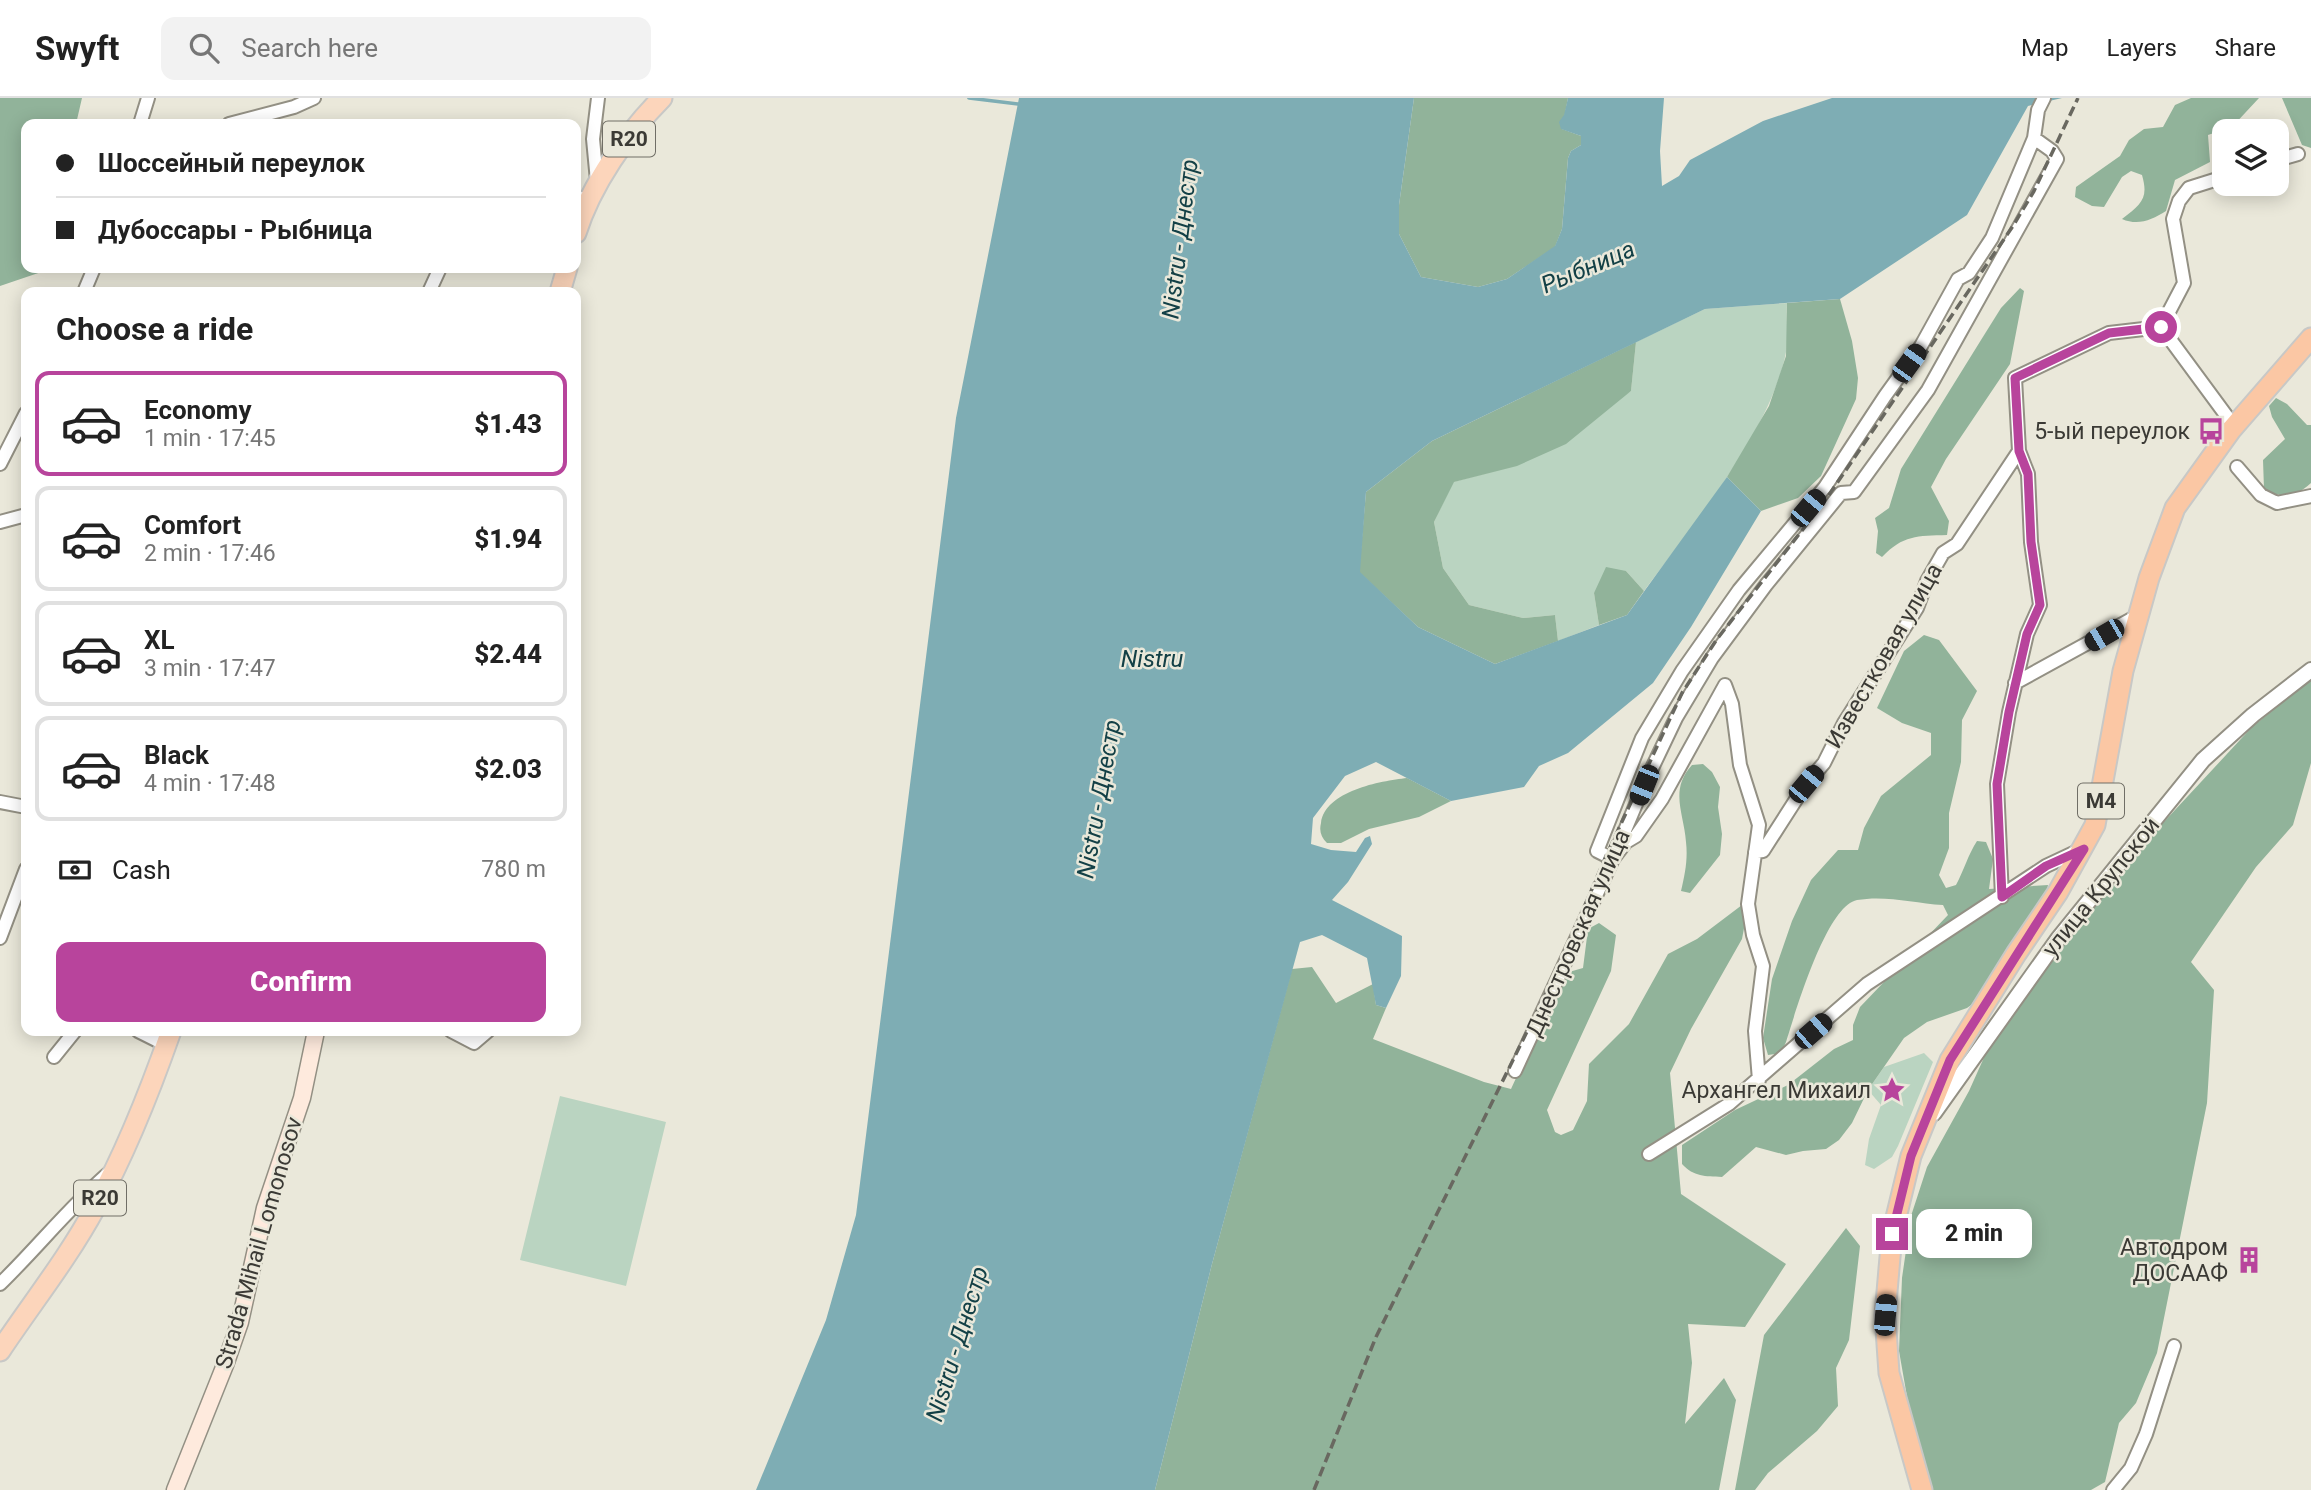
<!DOCTYPE html>
<html lang="en">
<head>
<meta charset="utf-8">
<style>
	body { margin:0; font-family:Roboto,sans-serif; background:#f2f2f2; color:#222; height:100vh; display:flex; flex-direction:column; font-size:26px; white-space:nowrap }
	* { box-sizing:border-box; margin:0 }
	p { font-size:23px; color:#767676 }
	.icon { flex:none; width:38px; height:38px; fill:none; stroke:currentColor; stroke-width:2; stroke-linecap:round; stroke-linejoin:round }
	.map { position:relative; flex:1; overflow:hidden }
	.details { position:absolute; left:21px; top:189px; width:560px; height:749px; display:flex; flex-direction:column; background:#fff; border-radius:14px; box-shadow:0 4px 18px #0003 }
	.details>* { flex:none }
	.banner { position:absolute; left:21px; top:21px; width:560px; height:154px; border-radius:14px; box-shadow:0 4px 18px #0003; display:grid; align-content:center; height:154px; padding:0 35px; background:#fff }
	.controls { position:absolute; left:2212px; top:21px; display:grid; gap:14px }
	.controls a { display:grid; place-items:center; width:77px; height:77px; border-radius:14px; background:#fff; box-shadow:0 4px 18px #0003; font-size:35px }
	.end { position:absolute; width:32px; height:32px; margin:-16px; border:9px solid #b8449c; background:#fff; box-shadow:0 0 0 4px #fff }
	.from { border-radius:50% }
	.bubble { position:absolute; height:49px; border-radius:14px; background:#fff; box-shadow:0 4px 18px #0003; font-size:23px; font-weight:800; line-height:49px; text-align:center }
	.car { position:absolute; width:21px; height:42px; margin:-21px -10px; border-radius:9px; box-shadow:0 0 5px 2px #0007; background:linear-gradient(#222 24%,#8ab4d8 0 40%,#222 0 76%,#8ab4d8 0 86%,#222 0) }
	.banner b { display:flex; align-items:center; gap:24px; height:66px; font-size:26px }
	.banner b+b { border-top:2px solid #e0e0e0 }
	.banner i { width:18px; height:18px; background:#222 }
	ul { padding:0; list-style:none }
	li { display:flex; align-items:center; gap:21px; height:105px; margin:0 14px 10px; padding:0 21px; border:4px solid #e0e0e0; border-radius:14px }
	li div { flex:1 }
	li b { display:block; font-size:26px }
	li em { font-style:normal; font-weight:800 }
	li.active { border-color:#b8449c }
	li>.icon { width:63px; height:63px; stroke-width:1.5 }
	h2 { padding:0 35px; font-size:32px; line-height:84px }
	.pay { display:flex; align-items:center; gap:18px; height:77px; padding:0 35px; font-size:26px }
	.pay p { margin-inline-start:auto }
	.action { display:flex; gap:14px; margin-top:auto; padding:14px 35px }
	.action a { flex:1; height:80px; border-radius:14px; background:#b8449c; color:#fff; font-size:28px; font-weight:800; line-height:80px; text-align:center }
	header { display:flex; align-items:center; gap:42px; box-sizing:border-box; height:98px; padding:0 35px; background:#fff; border-bottom:2px solid #e0e0e0 }
	header strong { font-size:33px }
	nav { display:flex; gap:38px; margin-inline-start:auto; font-size:24px }
	.search { width:490px; height:63px; background:#f2f2f2; display:flex; align-items:center; gap:18px; box-sizing:border-box; padding:0 24px; border-radius:14px; color:#767676; font-size:26px }
	.map>svg:first-child { display:block }
	.green { fill:#bad4c1 }
	.forest { fill:#91b39a }
	.water { fill:#7eadb4 }
	.lines { fill:none; stroke-linecap:round; stroke-linejoin:round }
	.stream { stroke:#7eadb4; stroke-width:3.5 }
	.minor-casing { stroke:#939084; stroke-width:16 }
	.tertiary-casing { stroke:#939084; stroke-width:18 }
	.secondary-casing { stroke:#939084; stroke-width:19 }
	.primary-casing { stroke:#c8c8c6; stroke-width:23 }
	.trunk-casing { stroke:#c8c8c6; stroke-width:23 }
	.minor { stroke:#fff; stroke-width:12 }
	.tertiary { stroke:#fff; stroke-width:14 }
	.secondary { stroke:#feeadd; stroke-width:16 }
	.primary { stroke:#fcd5bb; stroke-width:19 }
	.trunk { stroke:#fbc7a4; stroke-width:19 }
	.rail { stroke:#696860; stroke-width:3.5; stroke-dasharray:10 5; stroke-linecap:butt }
	.route { stroke:#b8449c; stroke-width:9 }
	.labels { text-anchor:middle; dominant-baseline:central; stroke-width:5; stroke-linejoin:round; paint-order:stroke }
	.shield { fill:#eae8da; stroke:#706e66; stroke-width:2 }
	.shield-label { font-size:21px; font-weight:bold; fill:#3b3a35 }
	.poi-label { font-size:23px; fill:#3b3a35; stroke:#eae8da; text-anchor:end }
	.street-label { font-size:23px; fill:#3b3a35; stroke:#eae8da }
	.water-label { font-size:24px; font-style:italic; fill:#134046; stroke:#eae8da }
</style>
</head>
<body>
<header>
<strong>Swyft</strong>
<div class="search"><svg class="icon" aria-label="search" viewBox="0 0 24 24"><circle cx="10" cy="10" r="6"/><path d="M15 15l6 6"/></svg>Search here</div>
<nav><a>Map</a><a>Layers</a><a>Share</a></nav>
</header>
<div class="map">
<svg width="2311" height="1392" viewBox="0 0 2311 1392">
	<rect width="100%" height="100%" fill="#eae8da"/>
	<!-- green -->
	<path class="green" d="M1787,205C1786,222 1789,243 1785,259C1767,338 1692,428 1644,493L1626,473L1594,495L1599,527L1558,543L1555,517L1523,520L1469,507L1443,470L1434,424L1453,384L1517,367L1631,293L1636,244L1705,211Z
		M1924,955L1933,964L1898,1048L1892,1059L1874,1071L1865,1067L1869,1041L1881,1007L1868,992L1884,969Z
		M560,998L666,1024L626,1188L520,1162Z"/>
	<!-- forest -->
	<path class="forest" d="M0,0H82L76,26H26V170H53L0,188Z
		M1414,0H1568L1562,31L1581,38V47L1571,53L1568,60L1562,131L1555,149L1507,181L1478,189L1421,179L1399,136V107Z
		M2191,0H2259L2232,29L2208,37L2210,64L2175,82L2166,113C2152,122 2138,128 2122,121C2141,106 2149,101 2142,77L2131,73L2122,79L2104,109L2092,108L2075,99L2076,89L2120,58L2129,42L2144,31L2163,29L2175,7Z
		M2282,0H2311V50L2302,47Z
		M2020,190L2024,193L2010,266L1946,361L1931,389L1949,423L1947,437C1917,438 1903,437 1882,459L1876,455L1878,433L1875,420L1889,410L1901,371L1981,242L2001,210Z
		M1840,201L1852,243L1858,280L1856,301L1821,378L1798,400L1761,413L1727,379L1769,308L1786,258L1787,205Z
		M1636,244L1631,293L1566,346L1517,368L1454,384L1434,424L1443,470L1469,507L1523,520L1555,517L1558,543L1495,566L1418,529L1359,474L1366,394L1432,343Z
		M2276,300L2287,306L2307,327H2311V385C2294,400 2284,401 2264,391L2263,362L2285,341L2272,319L2269,308Z
		M1606,469L1626,473L1644,493L1627,517L1599,527L1594,495Z
		M1924,537L1939,542L1977,593L1962,622L1961,664L1949,715V750L1939,777L1946,790L1956,787C1964,772 1968,757 1977,743L1986,744L1993,761L1989,791L2048,787L2046,797L2025,824L1978,902L1967,910L1927,924L1904,940L1868,992L1852,1025L1839,1042L1826,1051L1803,1053L1786,1057L1756,1049L1722,1079C1705,1078 1694,1079 1682,1066V1047L1735,1012L1788,987L1834,951L1853,942V927L1860,909L1948,817L1943,807C1914,805 1885,797 1857,802C1826,808 1795,916 1786,944L1781,955L1768,957L1763,940L1772,881L1792,823L1811,782L1838,752H1858L1864,730L1881,698L1931,657V635L1902,625L1877,610L1904,553Z
		M2311,581V665L2293,727L2256,769L2191,864L2214,892L2207,1005L2157,1255L2136,1305L2119,1325L2105,1384L2091,1392H1932L1915,1344L1899,1253L1902,1180L1911,1118L1927,1069L1969,993L1995,935L2100,801L2162,726L2252,629Z
		M1703,666L1712,674L1720,689L1718,709L1722,736L1720,757L1690,795L1681,793C1685,776 1688,761 1686,744C1684,715 1669,692 1692,667Z
		M1407,680L1451,703L1419,719L1369,731L1341,745H1327C1321,739 1319,733 1321,725C1325,693 1380,683 1407,680Z
		M1742,807L1745,825L1742,841L1691,931L1670,975L1681,1096L1786,1166L1745,1229L1688,1226L1692,1265L1685,1326L1724,1280L1736,1302L1719,1392H1155L1212,1166L1292,871L1312,869L1336,905L1373,886L1376,907L1386,910L1373,941L1484,984L1511,991L1561,882L1569,874L1583,870L1588,831L1599,825L1616,837L1611,873L1547,1012L1555,1034L1561,1037L1573,1032L1587,1003L1589,966L1629,926L1668,856L1697,841Z
		M1846,1130L1860,1148L1849,1242L1836,1270L1838,1308L1817,1333L1768,1375L1755,1392H1735L1764,1237Z"/>
	<!-- water -->
	<path class="water" d="M1019,0H1414L1399,107V136L1421,179L1478,189L1507,181L1555,148L1562,131L1568,60L1571,53L1581,47V38L1561,31L1559,24L1564,17L1568,0H1664L1660,53L1662,88L1679,78L1690,62L1763,23L1832,0H2062L2028,8L1967,117L1840,201L1705,211L1432,343L1366,394L1360,474L1418,529L1495,566L1627,517L1727,379L1761,413L1691,529L1653,585L1568,655L1539,668L1524,689L1451,703L1376,664L1345,678L1313,720L1311,746L1331,752L1356,754L1365,740L1370,738L1372,746L1348,784L1332,802L1402,838L1401,878L1386,910L1376,907L1367,860L1322,837L1300,844L1212,1166L1155,1392H756L826,1222L856,1117L956,320Z"/>
	<g class="lines">
		<!-- stream -->
		<path class="stream" d="M969,0L1018,6"/>
		<defs>
			<path id="minor" d="M140,26L148,0
				M229,26L294,9L314,0
				M2277,62L2298,56
				M2224,79L2189,90L2179,103L2173,121L2184,185L2161,229L2234,328
				M597,83L593,41L598,0
				M576,101L590,99
				M84,194L94,170
				M429,194L440,170
				M0,366L26,315
				M2237,369L2261,397L2277,405L2311,398
				M0,424L26,417
				M2015,585L2137,518
				M0,704L26,709
				M1755,754L1763,753L1806,686L1824,665L1844,625L1917,510L1927,483L1943,455L1957,446L2019,353L2015,280L2109,235L2161,229
				M2002,799L1997,686L2009,614L2027,536L2040,507L2031,444L2028,376L2019,353
				M0,840L26,771
				M138,933L166,947
				M451,933L474,945L488,933
				M54,959L75,933
				M1515,973L1613,761L1644,687L1676,620L1712,560L1766,487L1841,395L1854,394L1928,292L2057,61L2052,53L2034,40
				M1759,982L1755,933L1763,868L1753,837L1748,806L1759,727L1740,667L1732,606L1725,587L1662,701L1636,738L1626,744L1613,761L1597,753L1642,640L1682,573L1739,492L1825,389L1885,298L1921,248L1958,181L1969,175L1992,140L2034,40L2038,12L2044,0
				M1649,1056L1729,1006L1867,886L2046,768L2080,752
				M0,1186C38,1149 71,1107 111,1073
				M2113,1392L2131,1370L2146,1336L2174,1248"/>
			<path id="tertiary" d="M1934,1015L2058,841L2203,662L2253,617L2311,572"/>
			<path id="secondary" d="M175,1392L225,1267L240,1224L265,1110L302,1000L316,933"/>
			<path id="primary" d="M576,135C591,87 627,35 662,0
				M560,194L567,170
				M0,1253C32,1205 68,1160 95,1110C126,1054 150,993 171,933"/>
			<path id="trunk" d="M1922,1392L1889,1275L1885,1217L1892,1136L1911,1058L1950,962L2016,856L2058,794L2095,727L2123,573L2149,480L2175,410L2231,332L2311,240"/>
		</defs>
		<!-- minor casing -->
		<use href="#minor" class="minor-casing"/>
		<!-- tertiary casing -->
		<use href="#tertiary" class="tertiary-casing"/>
		<!-- secondary casing -->
		<use href="#secondary" class="secondary-casing"/>
		<!-- primary casing -->
		<use href="#primary" class="primary-casing"/>
		<!-- trunk casing -->
		<use href="#trunk" class="trunk-casing"/>
		<!-- minor -->
		<use href="#minor" class="minor"/>
		<!-- tertiary -->
		<use href="#tertiary" class="tertiary"/>
		<!-- secondary -->
		<use href="#secondary" class="secondary"/>
		<!-- primary -->
		<use href="#primary" class="primary"/>
		<!-- trunk -->
		<use href="#trunk" class="trunk"/>
		<!-- rail -->
		<path class="rail" d="M1314,1392L1376,1239L1558,871L1606,758L1682,595L1717,541L1822,407L2013,128L2034,93L2078,0"/>
	</g>
	<g class="lines">
		<!-- route -->
		<path class="route" d="M1892,1136L1911,1058L1950,962L2084,751L2046,768L2002,799L1997,686L2009,614L2027,536L2040,507L2031,444L2028,376L2019,353L2015,280L2109,235L2161,229"/>
	</g>
	<!-- icons -->
	<defs>
		<symbol id="bus-bare" viewBox="-9 -9 18 18"><path d="M-5-6H5V4H4V6H2V4H-2V6H-4V4H-5ZM-3.5-4V0h7V-4ZM-3.5 1.2v1.5H-2V1.2ZM2 1.2v1.5H3.5V1.2Z" fill="#b8449c" stroke="#eae8da" stroke-width="2.5" paint-order="stroke"/></symbol>
		<symbol id="sight-bare" viewBox="-9 -9 18 18"><path d="M0-6L1.8-2.2L6-1.7L2.9 1.2L3.7 5.4L0 3.3L-3.7 5.4L-2.9 1.2L-6-1.7L-1.8-2.2Z" fill="#b8449c" stroke="#eae8da" stroke-width="2.5" paint-order="stroke"/></symbol>
		<symbol id="building-bare" viewBox="-9 -9 18 18"><path d="M-4-6H4V6H1V3H-1V6H-4ZM-2.5-4.3h1.7v1.8h-1.7ZM.8-4.3h1.7v1.8H.8ZM-2.5-1h1.7V.8h-1.7ZM.8-1h1.7V.8H.8Z" fill="#b8449c" stroke="#eae8da" stroke-width="2.5" paint-order="stroke"/></symbol>
	</defs>
	<g fill-rule="evenodd">
		<use href="#bus-bare" x="2192" y="314" width="38" height="38"/>
		<use href="#sight-bare" x="1873" y="973" width="38" height="38"/>
		<use href="#building-bare" x="2230" y="1143" width="38" height="38"/>
	</g>
	<g class="labels">
		<!-- shield labels -->
		<g class="shield">
			<rect x="603" y="23.5" width="52" height="35" rx="5"/>
			<rect x="2078" y="685.5" width="46" height="35" rx="5"/>
			<rect x="74" y="1082.5" width="52" height="35" rx="5"/>
		</g>
		<g class="shield-label">
			<text x="629" y="41">R20</text>
			<text x="2101" y="703">M4</text>
			<text x="100" y="1100">R20</text>
		</g>
		<!-- poi labels -->
		<g class="poi-label">
			<text x="2190" y="333">5-ый переулок</text>
			<text x="1871" y="992">Архангел Михаил</text>
			<text x="2228" y="1149">Автодром<tspan x="2228" dy="26">ДОСААФ</tspan></text>
		</g>
		<!-- street labels -->
		<g class="street-label">
			<text transform="translate(1884 558) rotate(-60)">Известковая улица</text>
			<text transform="translate(2101 789) rotate(-51)">улица Крупской</text>
			<text transform="translate(1578 835) rotate(-66)">Днестровская улица</text>
			<text transform="translate(259 1145) rotate(-74)">Strada Mihail Lomonosov</text>
		</g>
		<!-- water labels -->
		<g class="water-label">
			<text transform="translate(1180 141) rotate(-83)">Nistru - Днестр</text>
			<text transform="translate(1588 169) rotate(-23)">Рыбница</text>
			<text x="1152" y="561">Nistru</text>
			<text transform="translate(1099 701) rotate(-80)">Nistru - Днестр</text>
			<text transform="translate(957 1246) rotate(-73)">Nistru - Днестр</text>
		</g>
	</g>
</svg>
<div class="controls">
<a><svg class="icon" aria-label="layers" viewBox="0 0 24 24"><path d="M12 4l9 5-9 5-9-5zM3 14l9 5 9-5"/></svg></a>
</div>
<i class="end from" style="left:2161px;top:229px"></i>
<i class="end" style="left:1892px;top:1136px"></i>
<div class="bubble" style="left:1916px;top:1111px;width:116px">2 min</div>
<i class="car" style="left:1909px;top:265px;rotate:36deg"></i>
<i class="car" style="left:1808px;top:410px;rotate:40deg"></i>
<i class="car" style="left:2104px;top:537px;rotate:240deg"></i>
<i class="car" style="left:1806px;top:686px;rotate:40deg"></i>
<i class="car" style="left:1644px;top:687px;rotate:202deg"></i>
<i class="car" style="left:1813px;top:933px;rotate:49deg"></i>
<i class="car" style="left:1885px;top:1217px;rotate:5deg"></i>
<div class="banner">
<b><i class="from"></i>Шоссейный переулок</b>
<b><i></i>Дубоссары - Рыбница</b>
</div>
<section class="details">
<h2>Choose a ride</h2>
<ul>
<li class="active"><svg class="icon" aria-label="car" viewBox="0 0 24 24"><path d="M5 17H2v-5l4-1 3-4h7l3 4 3 1v5h-3M9 17h6M6 11h13"/><circle cx="7" cy="17" r="2"/><circle cx="17" cy="17" r="2"/></svg><div><b>Economy</b><p>1 min · 17:45</p></div><em>$1.43</em></li>
<li><svg class="icon" aria-label="car" viewBox="0 0 24 24"><path d="M5 17H2v-5l4-1 3-4h7l3 4 3 1v5h-3M9 17h6M6 11h13"/><circle cx="7" cy="17" r="2"/><circle cx="17" cy="17" r="2"/></svg><div><b>Comfort</b><p>2 min · 17:46</p></div><em>$1.94</em></li>
<li><svg class="icon" aria-label="car" viewBox="0 0 24 24"><path d="M5 17H2v-5l4-1 3-4h7l3 4 3 1v5h-3M9 17h6M6 11h13"/><circle cx="7" cy="17" r="2"/><circle cx="17" cy="17" r="2"/></svg><div><b>XL</b><p>3 min · 17:47</p></div><em>$2.44</em></li>
<li><svg class="icon" aria-label="car" viewBox="0 0 24 24"><path d="M5 17H2v-5l4-1 3-4h7l3 4 3 1v5h-3M9 17h6M6 11h13"/><circle cx="7" cy="17" r="2"/><circle cx="17" cy="17" r="2"/></svg><div><b>Black</b><p>4 min · 17:48</p></div><em>$2.03</em></li>
</ul>
<div class="pay"><svg class="icon" aria-label="cash" viewBox="0 0 24 24"><path d="M3 7h18v10H3z"/><circle cx="12" cy="12" r="2"/></svg>Cash<p>780 m</p></div>
<div class="action"><a>Confirm</a></div>
</section>
</div>
</body>
</html>
